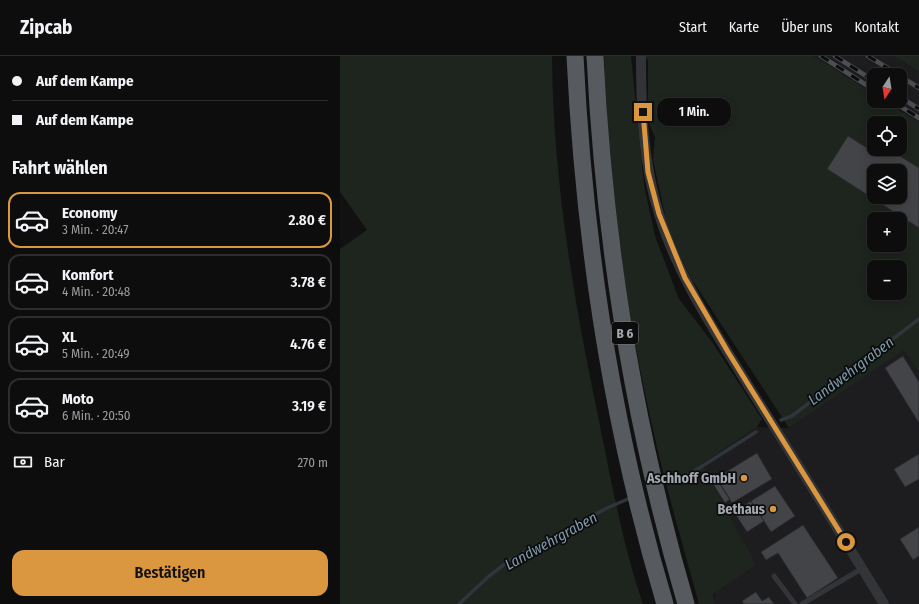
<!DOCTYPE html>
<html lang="de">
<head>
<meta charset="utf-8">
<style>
	body { margin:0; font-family:"Fira Sans Condensed",sans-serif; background:#161617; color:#f1f3f6; height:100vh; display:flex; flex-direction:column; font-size:15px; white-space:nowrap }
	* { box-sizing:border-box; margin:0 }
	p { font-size:13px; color:#9a9c9e }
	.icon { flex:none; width:22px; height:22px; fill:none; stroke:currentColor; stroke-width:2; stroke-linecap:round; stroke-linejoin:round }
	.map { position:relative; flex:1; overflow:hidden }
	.sheet { display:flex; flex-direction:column; background:#0d0d0e; width:340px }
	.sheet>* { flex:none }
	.hud { display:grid; align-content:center; height:88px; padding:0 12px; background:#0d0d0e }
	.needle { width:26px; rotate:192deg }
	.fabs { position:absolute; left:527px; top:12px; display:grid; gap:8px }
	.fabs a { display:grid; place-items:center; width:40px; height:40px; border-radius:8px; background:#0d0d0e; box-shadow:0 2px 10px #0003,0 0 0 1px #2d2d2e; font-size:20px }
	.end { position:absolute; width:18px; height:18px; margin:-9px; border:5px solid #db9640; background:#111; box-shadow:0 0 0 2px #111 }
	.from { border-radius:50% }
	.bubble { position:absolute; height:28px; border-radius:12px; background:#0d0d0e; box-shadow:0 2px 10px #0003,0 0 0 1px #2d2d2e; font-size:13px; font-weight:600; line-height:28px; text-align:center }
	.hud b { display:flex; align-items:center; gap:14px; height:38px; font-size:15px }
	.hud b+b { border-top:1px solid #2d2d2e }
	.hud i { width:10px; height:10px; background:#f1f3f6 }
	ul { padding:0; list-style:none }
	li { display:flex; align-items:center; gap:12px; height:56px; margin:0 8px 6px; padding:0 4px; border:2px solid #2d2d2e; border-radius:12px }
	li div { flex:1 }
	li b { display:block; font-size:15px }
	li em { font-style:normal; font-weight:600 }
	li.current { border-color:#db9640 }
	li>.icon { width:36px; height:36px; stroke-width:1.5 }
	h2 { padding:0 12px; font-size:18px; line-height:48px }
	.pay { display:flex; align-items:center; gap:10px; height:44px; padding:0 12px; font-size:15px }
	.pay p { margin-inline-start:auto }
	.primary-button { display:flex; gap:8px; margin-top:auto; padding:8px 12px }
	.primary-button a { flex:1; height:46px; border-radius:12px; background:#db9640; color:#111; font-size:16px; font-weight:600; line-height:46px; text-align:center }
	header { display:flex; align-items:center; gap:24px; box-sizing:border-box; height:56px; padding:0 20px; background:#0d0d0e; border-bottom:1px solid #2d2d2e }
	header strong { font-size:19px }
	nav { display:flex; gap:22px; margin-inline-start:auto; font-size:14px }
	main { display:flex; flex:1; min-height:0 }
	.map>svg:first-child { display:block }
	.built { fill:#1d1d1f }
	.green { fill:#1e241e; fill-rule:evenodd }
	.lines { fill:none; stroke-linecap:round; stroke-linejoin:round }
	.stream { stroke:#2e363b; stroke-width:3.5 }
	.building { fill:#434447; stroke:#2b2b2e; fill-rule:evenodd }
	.service { stroke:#323437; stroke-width:5 }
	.minor { stroke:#323437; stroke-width:10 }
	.trunk { stroke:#575a5e; stroke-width:17 }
	.rail-casing { stroke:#4c4e51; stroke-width:4.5 }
	.rail { stroke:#0c0c0d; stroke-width:3; stroke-dasharray:9; stroke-linecap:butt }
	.route { stroke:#db9640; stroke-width:5 }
	.poi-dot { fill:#db9640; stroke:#0c0c0d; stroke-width:1.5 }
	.labels { text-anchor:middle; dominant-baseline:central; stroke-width:3.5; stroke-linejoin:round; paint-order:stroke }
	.shield { fill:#0c0c0d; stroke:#767a80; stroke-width:1 }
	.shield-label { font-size:13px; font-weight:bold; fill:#a4a9b1 }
	.poi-label { font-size:14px; font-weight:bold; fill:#a4a9b1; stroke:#0c0c0d; text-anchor:end }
	.water-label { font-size:15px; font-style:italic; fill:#7e9aa9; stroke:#0c0c0d }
</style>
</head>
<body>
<header>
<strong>Zipcab</strong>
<nav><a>Start</a><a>Karte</a><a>Über uns</a><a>Kontakt</a></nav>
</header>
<main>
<section class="sheet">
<div class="hud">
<b><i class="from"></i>Auf dem Kampe</b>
<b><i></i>Auf dem Kampe</b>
</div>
<h2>Fahrt wählen</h2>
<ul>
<li class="current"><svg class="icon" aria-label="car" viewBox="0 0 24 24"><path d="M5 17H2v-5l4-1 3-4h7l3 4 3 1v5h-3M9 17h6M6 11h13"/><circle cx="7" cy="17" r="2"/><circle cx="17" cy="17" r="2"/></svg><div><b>Economy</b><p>3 Min. · 20:47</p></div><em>2.80 €</em></li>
<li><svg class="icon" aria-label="car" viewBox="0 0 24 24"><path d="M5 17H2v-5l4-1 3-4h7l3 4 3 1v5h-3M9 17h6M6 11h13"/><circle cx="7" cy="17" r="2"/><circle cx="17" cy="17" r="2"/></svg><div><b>Komfort</b><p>4 Min. · 20:48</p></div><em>3.78 €</em></li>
<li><svg class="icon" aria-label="car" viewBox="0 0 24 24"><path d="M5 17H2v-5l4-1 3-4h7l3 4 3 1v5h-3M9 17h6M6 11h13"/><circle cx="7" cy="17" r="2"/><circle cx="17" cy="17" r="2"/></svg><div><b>XL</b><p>5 Min. · 20:49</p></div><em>4.76 €</em></li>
<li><svg class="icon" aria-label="car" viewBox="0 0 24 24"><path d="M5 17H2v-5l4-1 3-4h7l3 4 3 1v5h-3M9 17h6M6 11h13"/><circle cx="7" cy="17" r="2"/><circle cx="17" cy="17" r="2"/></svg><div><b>Moto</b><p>6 Min. · 20:50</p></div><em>3.19 €</em></li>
</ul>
<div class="pay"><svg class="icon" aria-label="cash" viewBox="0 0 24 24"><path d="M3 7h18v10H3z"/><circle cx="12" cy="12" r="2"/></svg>Bar<p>270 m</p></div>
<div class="primary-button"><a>Bestätigen</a></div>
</section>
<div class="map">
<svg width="579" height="548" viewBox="0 0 579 548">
	<rect width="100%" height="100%" fill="#111112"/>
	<!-- built -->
	<path class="built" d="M474,0H554L579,16V66L546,45H560V19H534V38Z
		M564,293L579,317V548H375L362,408L417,371L449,372Z"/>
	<!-- green -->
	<path class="green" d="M0,0H212C213,121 233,241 258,360C271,423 282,487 303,548H0V193L27,174L0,136Z
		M264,0H291L304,129L315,180L339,243L372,286L422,363L417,371L362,408L416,509L373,538L375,548H359C341,483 322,418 308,351C283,236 268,118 264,0Z
		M304,0H474L534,38V45H545L579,66V317L564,294L449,372L351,222L329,177L313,104L315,81L308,65V4ZM534,67H560V93H534ZM534,115H560V141H534ZM534,163H560V189H534ZM534,211H560V237H534Z
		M554,0H579V16Z"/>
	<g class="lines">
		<!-- stream -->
		<path class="stream" d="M441,364L452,360L579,263
			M329,426L353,416L416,376
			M119,548L148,521L170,504L267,452L288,443"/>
	</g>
	<!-- building -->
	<path class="building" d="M508,80L540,100L544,93H549L579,112V172L487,113ZM534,115H560V141H534Z
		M563,300L579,326V367L545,312Z
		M417,397L432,423L392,447L376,422Z
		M579,398V423L565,431L554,413Z
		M378,425L390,443L385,447L373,428Z
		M435,430L455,460L431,476L411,445Z
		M411,445L424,465L407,476L394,456Z
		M463,469L498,522L467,542L438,497L426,504L421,496Z
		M579,471V500L573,504L560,483Z
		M416,536L422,545L429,541L434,548H404L402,545Z"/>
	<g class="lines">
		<!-- service -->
		<path class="service" d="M434,520L455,548
			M462,548L523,512"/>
		<!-- minor -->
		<path class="minor" d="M301,0C301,52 303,108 319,158C338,222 377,278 411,334C456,405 500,477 544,548"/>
		<!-- trunk -->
		<path class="trunk" d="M235,0C244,185 272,371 325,548
			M255,0C264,185 294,370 346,548"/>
		<defs>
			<path id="rail" d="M481,0L534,34
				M495,0L534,25
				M528,0L559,19
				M560,20L579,32
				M560,41L579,53
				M552,45L579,62"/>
		</defs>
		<!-- rail casing -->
		<use href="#rail" class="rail-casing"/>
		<!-- rail -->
		<use href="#rail" class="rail"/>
	</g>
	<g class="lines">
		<!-- route -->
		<path class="route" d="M303,56L308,116L319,158L345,222L388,296L506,486"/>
	</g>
	<!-- markers -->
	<g class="poi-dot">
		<circle cx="404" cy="422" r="4"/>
		<circle cx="433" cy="453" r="4"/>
	</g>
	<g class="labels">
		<!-- shield labels -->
		<rect class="shield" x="272" y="266" width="26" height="22" rx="3"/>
		<g class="shield-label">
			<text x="285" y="277">B 6</text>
		</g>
		<!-- poi labels -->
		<g class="poi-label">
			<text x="396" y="422">Aschhoff GmbH</text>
			<text x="425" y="453">Bethaus</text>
		</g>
		<!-- water labels -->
		<g class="water-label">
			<text transform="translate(511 315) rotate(-37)">Landwehrgraben</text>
			<text transform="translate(211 485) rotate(-29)">Landwehrgraben</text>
		</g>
	</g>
</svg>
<div class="fabs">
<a><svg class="needle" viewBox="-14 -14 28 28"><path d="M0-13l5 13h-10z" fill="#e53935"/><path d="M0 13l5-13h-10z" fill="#9a9c9e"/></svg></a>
<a><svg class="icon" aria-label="locate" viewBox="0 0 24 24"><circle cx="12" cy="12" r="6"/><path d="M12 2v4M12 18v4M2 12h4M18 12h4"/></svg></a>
<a><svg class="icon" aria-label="layers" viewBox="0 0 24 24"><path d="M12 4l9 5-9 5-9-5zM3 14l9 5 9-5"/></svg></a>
<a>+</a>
<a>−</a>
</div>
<i class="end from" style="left:506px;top:486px"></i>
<i class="end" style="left:303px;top:56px"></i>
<div class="bubble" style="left:317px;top:42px;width:74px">1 Min.</div>
</div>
</main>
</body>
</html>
